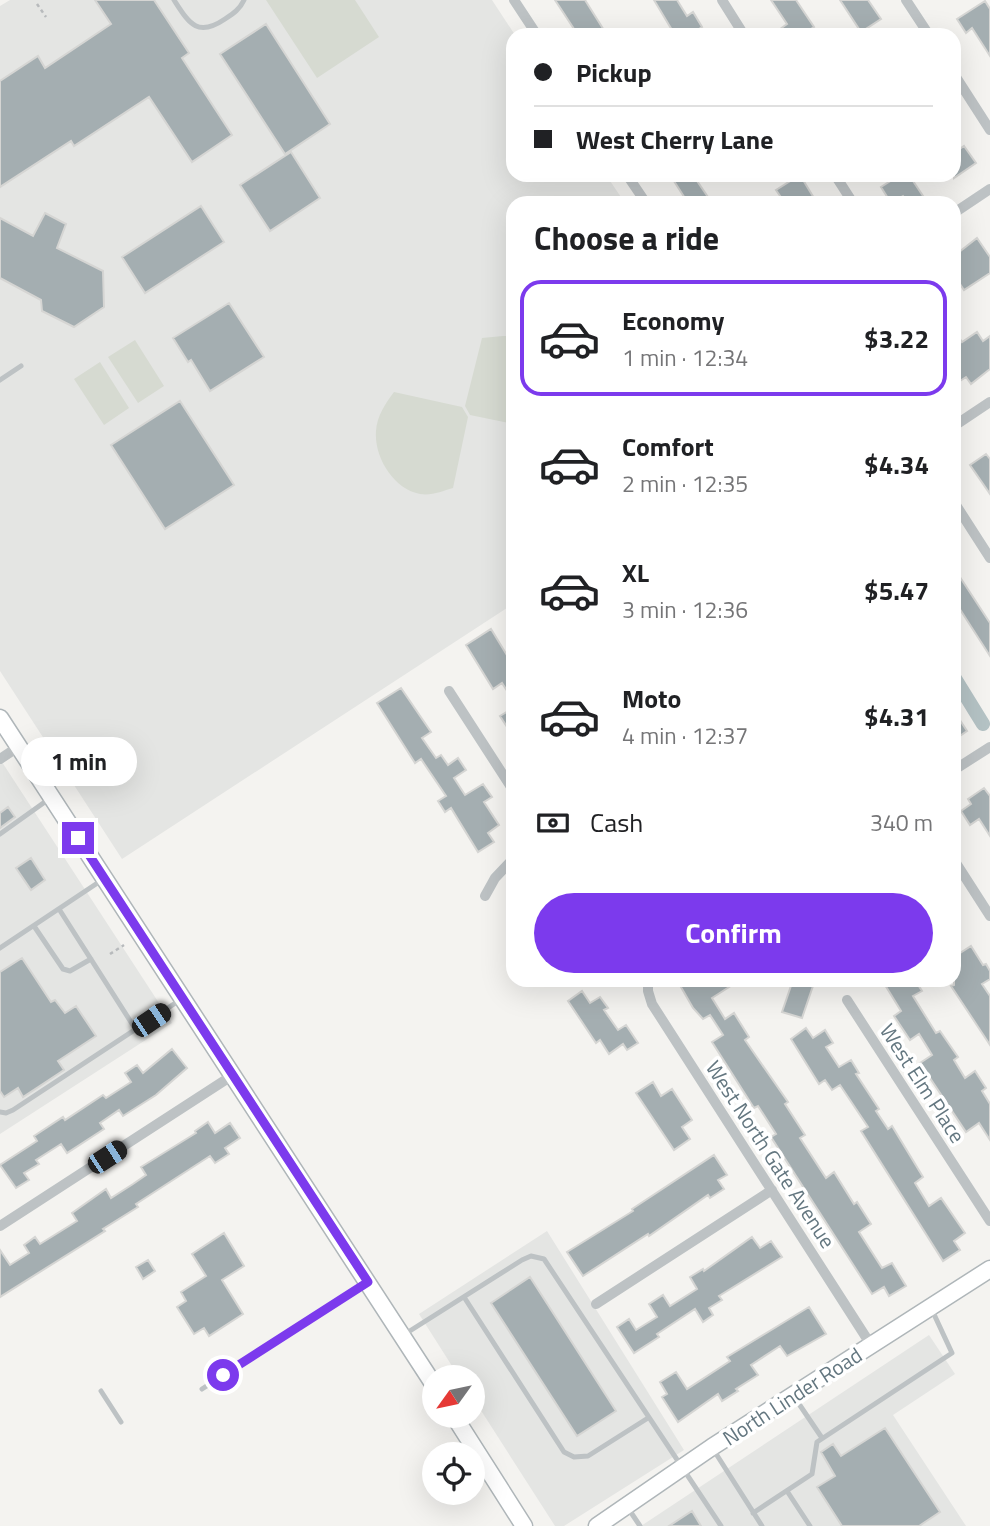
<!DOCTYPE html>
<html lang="en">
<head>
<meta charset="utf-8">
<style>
	body { margin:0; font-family:"Titillium Web",sans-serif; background:#f6f6f6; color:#202124; height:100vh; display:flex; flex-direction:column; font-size:26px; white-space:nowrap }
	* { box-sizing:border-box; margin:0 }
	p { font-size:23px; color:#757577 }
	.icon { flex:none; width:38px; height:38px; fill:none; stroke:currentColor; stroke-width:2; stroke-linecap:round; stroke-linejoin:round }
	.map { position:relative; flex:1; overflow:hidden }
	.side { position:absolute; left:506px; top:196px; width:455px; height:791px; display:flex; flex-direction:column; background:#fff; border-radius:21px; box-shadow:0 7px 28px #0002 }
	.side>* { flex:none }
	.top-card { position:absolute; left:506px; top:28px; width:455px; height:154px; border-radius:21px; box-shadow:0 7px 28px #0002; display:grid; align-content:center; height:154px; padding:0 28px; background:#fff }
	.needle { width:46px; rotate:237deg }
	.controls { position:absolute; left:422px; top:1365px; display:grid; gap:14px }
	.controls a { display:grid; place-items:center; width:63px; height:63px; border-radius:50%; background:#fff; box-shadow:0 7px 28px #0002; font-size:35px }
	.end { position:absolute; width:32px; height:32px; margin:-16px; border:9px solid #7c3aed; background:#fff; box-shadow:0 0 0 4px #fff }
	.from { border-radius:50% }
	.bubble { position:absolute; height:49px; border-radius:24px; background:#fff; box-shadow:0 7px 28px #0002; font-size:23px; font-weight:700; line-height:49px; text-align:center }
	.car { position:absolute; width:21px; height:42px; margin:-21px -10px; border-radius:9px; box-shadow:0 0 5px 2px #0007; background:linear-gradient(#222 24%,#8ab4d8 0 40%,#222 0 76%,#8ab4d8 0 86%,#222 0) }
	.top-card b { display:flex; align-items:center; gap:24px; height:66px; font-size:26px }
	.top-card b+b { border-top:2px solid #e0e0e0 }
	.top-card i { width:18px; height:18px; background:#202124 }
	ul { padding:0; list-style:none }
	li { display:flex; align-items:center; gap:21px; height:116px; margin:0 14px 10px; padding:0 14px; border:4px solid transparent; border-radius:21px }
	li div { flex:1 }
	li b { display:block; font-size:26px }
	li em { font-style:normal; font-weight:700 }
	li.active { border-color:#7c3aed }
	li>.icon { width:63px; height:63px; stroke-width:1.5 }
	h2 { padding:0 28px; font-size:32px; line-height:84px }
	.pay { display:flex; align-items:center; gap:18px; height:77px; padding:0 28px; font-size:26px }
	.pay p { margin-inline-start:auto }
	.cta { display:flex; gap:14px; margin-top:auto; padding:14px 28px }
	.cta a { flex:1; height:80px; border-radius:42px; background:#7c3aed; color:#fff; font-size:28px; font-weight:700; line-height:80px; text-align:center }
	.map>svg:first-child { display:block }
	.built { fill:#e4e5e3 }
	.green { fill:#d6dad1 }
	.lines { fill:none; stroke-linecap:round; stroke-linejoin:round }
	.canal { stroke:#b4c2c4; stroke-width:14 }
	.building { fill:#a4aeb1; stroke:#d5d5d3; stroke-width:2 }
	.secondary-casing { stroke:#afb6b9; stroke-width:19 }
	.path { stroke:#b7babc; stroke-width:2.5; stroke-dasharray:3.5 3.5; stroke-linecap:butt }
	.lane { stroke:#bdc2c4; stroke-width:5 }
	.street { stroke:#bdc2c4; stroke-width:10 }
	.secondary { stroke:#fff; stroke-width:16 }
	.route { stroke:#7c3aed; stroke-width:9 }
	.labels { text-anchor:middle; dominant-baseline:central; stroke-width:7; stroke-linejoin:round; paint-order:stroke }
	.street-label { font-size:21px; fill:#647780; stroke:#fff }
</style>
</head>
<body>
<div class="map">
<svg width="990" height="1526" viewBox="0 0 990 1526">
	<rect width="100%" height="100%" fill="#f4f3f0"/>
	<!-- built -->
	<path class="built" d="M10,0H492L515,35H513V175H606L625,203H513V604L122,859L0,671V6Z
		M0,759L172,1023L0,1134Z
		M547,1231L684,1450L564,1526H555L473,1398L472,1377H459L419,1314Z
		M929,1335L955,1374L893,1415L966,1526H641Z"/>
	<!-- green -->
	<path class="green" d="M266,0H355L379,37L317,78Z
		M503,336H513V424L470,415L465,406L482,338Z
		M135,340L164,386L138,403L108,357Z
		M100,362L129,408L104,425L74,379Z
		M394,392L462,407L468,417L453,488C442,491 432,496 420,494C394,489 374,458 376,431C377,416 385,404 394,392Z"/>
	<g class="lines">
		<!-- canal -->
		<path class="canal" d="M954,677L983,724"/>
	</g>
	<!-- building -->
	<path class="building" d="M95,0H154L189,53L182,58L232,135L192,162L149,97L74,146L71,141L0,187V81L38,56L45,68L111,24Z
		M555,0H585L607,35H578Z
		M654,0H677L687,16L693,12L702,27L690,35H675Z
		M771,0H796L814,27L801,35H772L787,24Z
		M840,0H868L881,19L861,32Z
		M985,1L990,9V56L972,28L966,33L957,19Z
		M266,24L330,124L285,154L220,54Z
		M964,146L976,163L954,178V153Z
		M291,152L320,198L270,231L240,185Z
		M684,175H693L712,203H688L674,181Z
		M800,175L817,203H785L776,190Z
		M900,175H909L923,196L912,203H908L903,196L891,203L881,187Z
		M201,206L224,242L145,293L122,257Z
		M45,213L66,224L57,248L103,271L104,307L74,327L42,311L41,300L0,278V218L33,236Z
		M977,238L990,257V273L964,290L954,275V256Z
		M229,303L264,357L210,391L191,360L188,362L173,338Z
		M954,330L962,342L977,332L983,341L990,336V369L971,384L966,377L954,385Z
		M180,401L234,485L165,529L111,445Z
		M986,454L990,459V494L970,465Z
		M954,568L990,623V656L954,600Z
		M491,629L513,665V700L502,683L493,689L466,645Z
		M401,688L431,732L422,738L436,758L441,755L448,765L458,758L466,770L454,778L465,795L483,784L492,797L484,802L499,825L488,833L494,842L478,852L451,808L445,812L438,801L446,796L421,759L415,763L377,703Z
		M513,708V736L500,716Z
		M954,711L967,731L954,740Z
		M984,788L990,796V836L979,819L970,825L961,811L971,804L968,799Z
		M8,807L15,817L0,828V813Z
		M31,858L45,880L31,890L16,868Z
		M971,946L983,965L986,964L990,971V979L982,984L990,996V1045L951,986L954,985V957Z
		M22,958L51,1002L55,1000L65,1013L76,1006L96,1036L58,1061L64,1070L23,1097L18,1088L4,1097L0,1091V972Z
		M692,980H740L712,998L725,1019L734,1013L749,1037L745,1040L788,1102L785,1104L805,1135L800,1138L826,1178L834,1172L854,1204L857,1202L871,1224L859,1232L882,1268L892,1263L906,1286L889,1296L884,1287L872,1294L771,1137L776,1134L758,1106L754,1108L712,1042L723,1035L710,1015L703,1019L693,1008L681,987Z
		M793,980H815L802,1018L782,1012Z
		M882,980H915L922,991L913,996L936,1033L940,1031L958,1057L954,1060L965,1078L975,1071L986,1088L982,1091L990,1104V1140L979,1123L966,1132L920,1063L932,1055L919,1034L910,1040L894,1016L901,1011Z
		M582,991L590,1003L600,997L608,1008L604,1010L618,1030L626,1025L638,1043L627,1050L623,1044L609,1054L600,1040L596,1043L568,1001Z
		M806,1028L813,1038L825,1030L833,1043L826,1047L839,1067L851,1060L859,1073L856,1074L879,1109L876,1111L888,1129L892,1126L923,1177L915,1183L929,1206L941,1198L965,1233L954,1241L960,1250L943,1261L861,1131L868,1127L840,1085L832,1090L825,1080L819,1084L791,1039Z
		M172,1049L187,1068L156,1095L123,1116L119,1110L100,1123L104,1129L67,1153L61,1144L36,1160L39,1164L24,1173L29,1180L16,1188L0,1165L37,1141L34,1136L63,1117L65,1120L103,1095L106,1098L131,1082L125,1073L137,1065L143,1073Z
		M653,1082L661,1096L672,1089L692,1120L682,1127L690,1139L674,1150L636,1093Z
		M208,1122L215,1133L230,1123L240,1138L225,1148L229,1154L215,1163L210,1156L136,1204L138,1207L103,1229L105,1231L0,1297V1250L10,1265L29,1253L24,1245L35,1237L40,1244L77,1221L72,1213L106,1189L111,1198L133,1184L146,1175L141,1167L196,1133L195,1131Z
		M714,1155L727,1175L718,1180L724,1189L710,1198L708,1195L649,1236L648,1234L583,1276L567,1252L633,1211L632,1209Z
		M224,1233L244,1266L222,1280L243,1314L209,1336L204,1328L194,1334L177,1307L186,1301L181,1292L206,1276L192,1254Z
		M752,1237L760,1248L771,1241L782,1257L719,1296L722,1300L709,1308L713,1315L703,1322L695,1309L657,1334L659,1337L634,1353L617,1327L629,1319L636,1330L657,1317L649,1304L663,1295L670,1306L697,1289L690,1277L703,1269L704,1271Z
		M148,1260L155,1271L143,1279L136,1267Z
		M530,1277L616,1411L577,1436L491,1303Z
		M809,1307L826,1334L787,1356L780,1346L751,1365L758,1375L736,1389L738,1391L722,1401L718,1394L678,1422L662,1397L667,1394L660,1382L676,1372L687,1389L730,1361L727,1357Z
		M885,1428L940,1512L919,1526H842L817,1487L835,1476L821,1452L833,1444L841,1456Z
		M692,1511L701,1526H669Z"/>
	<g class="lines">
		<defs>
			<path id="secondary" d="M0,718L434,1385
				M454,1416L524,1526
				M597,1526L712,1447L990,1269"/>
		</defs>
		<!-- secondary casing -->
		<use href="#secondary" class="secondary-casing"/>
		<!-- path -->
		<path class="path" d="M37,4L46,17
			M110,954L124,945"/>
		<!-- lane -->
		<path class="lane" d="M174,0C189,23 197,38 225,19C234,13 240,9 244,0
			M0,380L21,366
			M0,834L49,799
			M59,909L136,1030
			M34,926L63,969L70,971L91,959
			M0,948L102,880
			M0,1112L6,1113L13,1110L180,1000
			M464,1297L564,1452L574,1457L588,1456L648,1418
			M405,1334L522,1260L531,1256L544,1259L721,1526
			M202,1389L365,1284
			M101,1391L121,1422
			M795,1398L822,1438
			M713,1449L762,1526
			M787,1491L810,1526
			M628,1508L640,1526
			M753,1513L812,1474L817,1442L952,1353L932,1310"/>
		<!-- street -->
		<path class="street" d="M514,0L537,35
			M722,0L744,35
			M906,0L929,35
			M954,74L990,130
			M627,175L646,203
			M835,175L853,203
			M954,213L990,189
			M954,426L990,402
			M954,502L990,558
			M449,691L513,790
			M0,759L18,747
			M954,770L990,747
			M954,860L990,916
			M485,896L495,878L513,859
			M648,980V991L652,1004L871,1345
			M847,1000L990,1221
			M0,1226L233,1075
			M596,1304L772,1190"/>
		<!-- secondary -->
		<use href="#secondary" class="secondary"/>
	</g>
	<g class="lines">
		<!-- route -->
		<path class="route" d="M78,838L368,1282L223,1375"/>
	</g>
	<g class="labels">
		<!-- street labels -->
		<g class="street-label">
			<text transform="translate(923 1083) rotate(57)">West Elm Place</text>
			<text transform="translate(771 1154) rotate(57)">West North Gate Avenue</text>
			<text transform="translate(792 1396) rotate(-33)">North Linder Road</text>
		</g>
	</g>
</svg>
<div class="controls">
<a><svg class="needle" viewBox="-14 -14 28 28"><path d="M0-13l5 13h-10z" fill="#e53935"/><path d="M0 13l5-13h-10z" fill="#757577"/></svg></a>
<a><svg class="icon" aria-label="locate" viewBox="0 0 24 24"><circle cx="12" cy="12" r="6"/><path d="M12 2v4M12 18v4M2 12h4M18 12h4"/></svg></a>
</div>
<i class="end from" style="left:223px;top:1375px"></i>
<i class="end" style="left:78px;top:838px"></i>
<div class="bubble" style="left:21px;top:737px;width:116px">1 min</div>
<i class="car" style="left:151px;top:1020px;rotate:56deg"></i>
<i class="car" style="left:107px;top:1157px;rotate:57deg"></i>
<div class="top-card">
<b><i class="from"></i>Pickup</b>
<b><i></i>West Cherry Lane</b>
</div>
<section class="side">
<h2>Choose a ride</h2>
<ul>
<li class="active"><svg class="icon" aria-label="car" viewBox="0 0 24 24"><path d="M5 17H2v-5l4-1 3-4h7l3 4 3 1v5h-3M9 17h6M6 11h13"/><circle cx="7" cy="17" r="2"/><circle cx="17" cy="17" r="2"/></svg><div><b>Economy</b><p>1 min · 12:34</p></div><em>$3.22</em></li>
<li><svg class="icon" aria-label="car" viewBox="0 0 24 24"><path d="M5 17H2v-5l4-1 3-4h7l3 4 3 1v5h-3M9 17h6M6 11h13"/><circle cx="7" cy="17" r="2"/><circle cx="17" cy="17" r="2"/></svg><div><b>Comfort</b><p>2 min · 12:35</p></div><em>$4.34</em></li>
<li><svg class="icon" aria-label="car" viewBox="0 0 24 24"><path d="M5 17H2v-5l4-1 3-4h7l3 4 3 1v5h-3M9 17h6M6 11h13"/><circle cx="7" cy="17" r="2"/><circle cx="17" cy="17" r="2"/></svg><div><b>XL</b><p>3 min · 12:36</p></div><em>$5.47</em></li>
<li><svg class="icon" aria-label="car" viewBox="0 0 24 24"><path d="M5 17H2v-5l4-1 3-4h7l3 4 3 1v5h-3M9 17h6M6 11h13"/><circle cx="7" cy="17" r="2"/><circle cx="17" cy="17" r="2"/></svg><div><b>Moto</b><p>4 min · 12:37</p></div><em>$4.31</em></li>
</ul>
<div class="pay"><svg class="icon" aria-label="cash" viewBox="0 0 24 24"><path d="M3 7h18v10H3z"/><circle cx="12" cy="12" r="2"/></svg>Cash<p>340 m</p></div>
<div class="cta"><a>Confirm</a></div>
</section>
</div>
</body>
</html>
